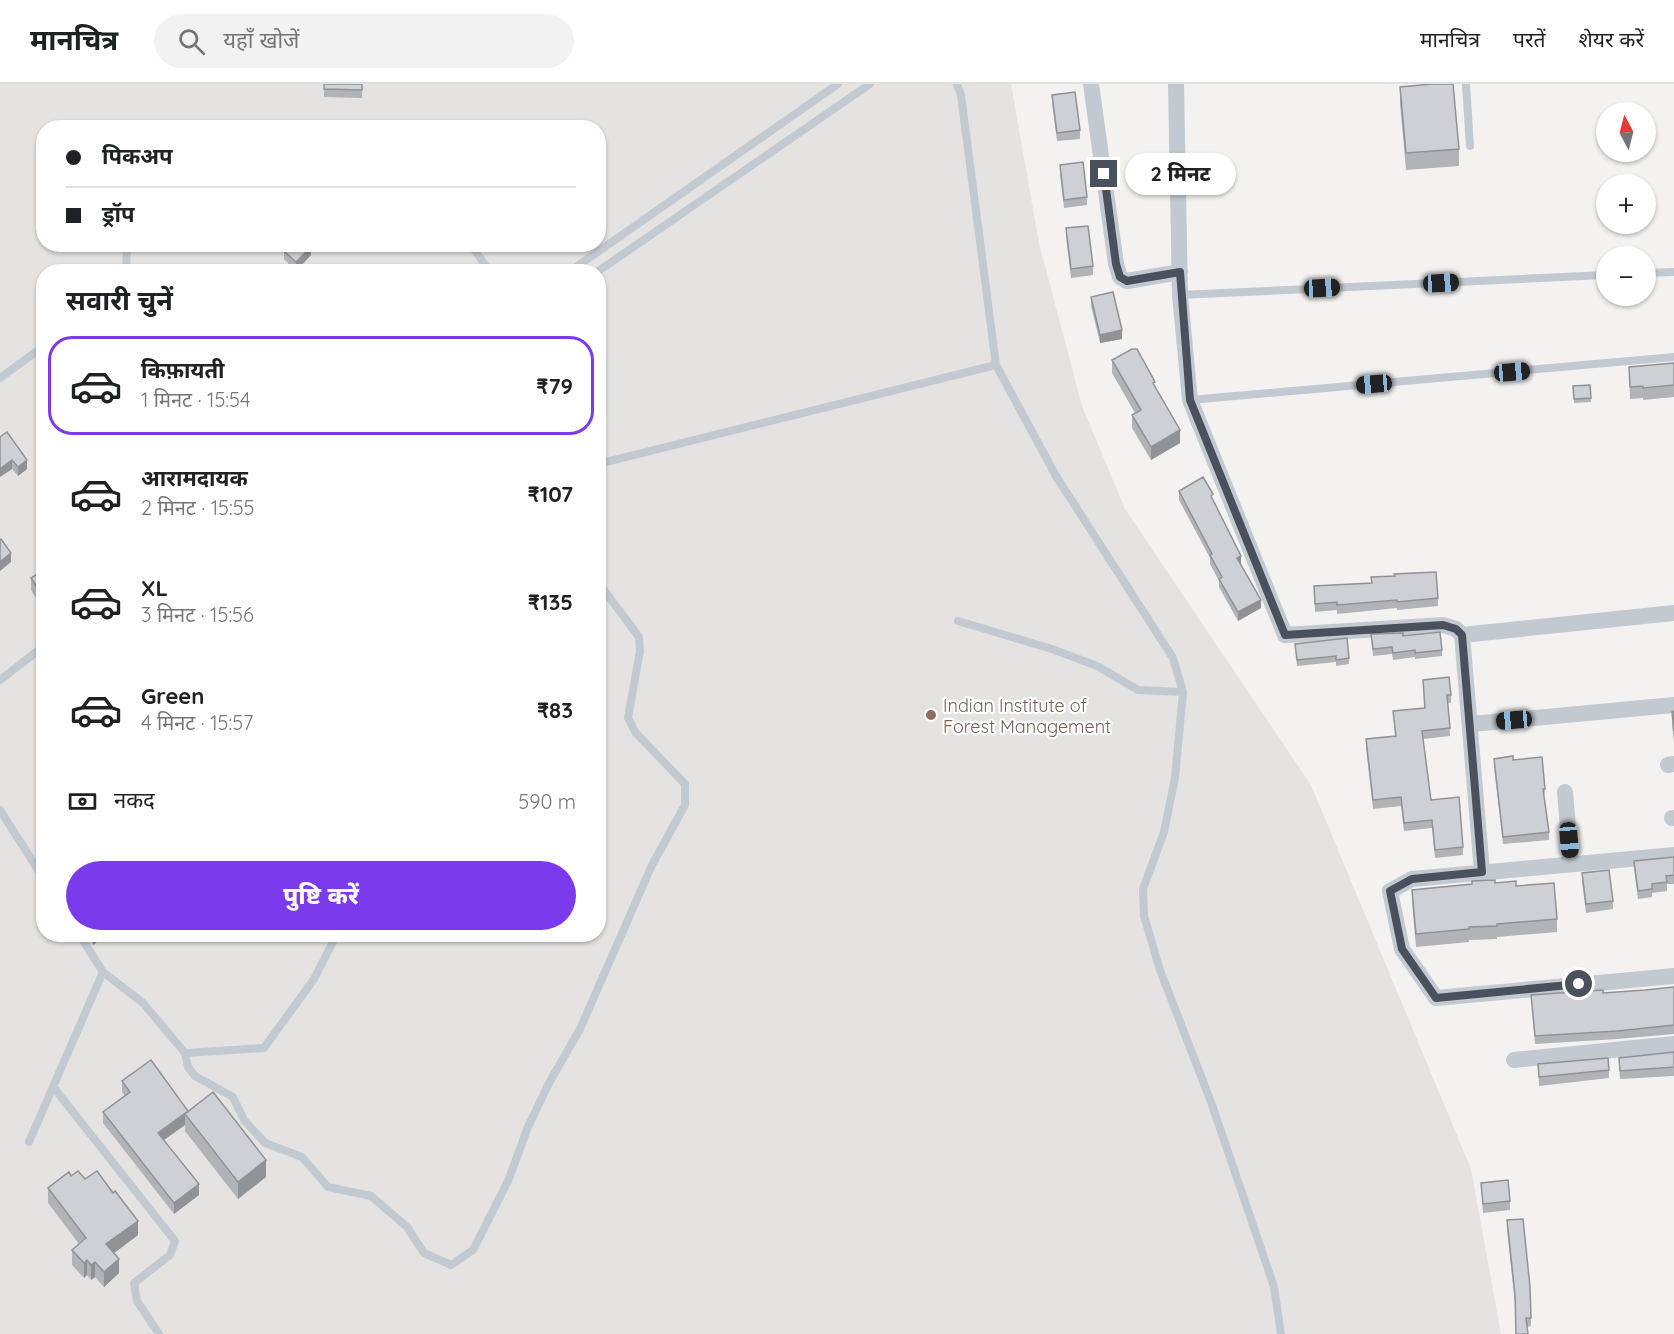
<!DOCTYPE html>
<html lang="hi">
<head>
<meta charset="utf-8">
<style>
	body { margin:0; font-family:Quicksand,"Noto Sans Devanagari",sans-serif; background:#f2f2f2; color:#202124; height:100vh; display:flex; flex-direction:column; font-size:22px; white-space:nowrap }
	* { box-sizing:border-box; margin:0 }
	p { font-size:20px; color:#757577 }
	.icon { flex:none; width:33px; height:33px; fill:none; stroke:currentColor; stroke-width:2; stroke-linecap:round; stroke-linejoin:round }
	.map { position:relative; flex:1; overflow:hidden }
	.details { position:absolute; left:36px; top:180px; width:570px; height:678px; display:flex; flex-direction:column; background:#fff; border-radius:24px; box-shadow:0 2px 4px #0004 }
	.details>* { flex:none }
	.top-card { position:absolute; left:36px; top:36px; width:570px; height:132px; border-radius:24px; box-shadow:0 2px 4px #0004; display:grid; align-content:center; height:132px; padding:0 30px; background:#fff }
	.needle { width:39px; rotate:353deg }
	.controls { position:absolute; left:1596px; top:18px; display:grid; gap:12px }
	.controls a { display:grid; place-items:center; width:60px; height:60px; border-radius:50%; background:#fff; box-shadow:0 2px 4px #0004; font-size:30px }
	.end { position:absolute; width:27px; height:27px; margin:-14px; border:8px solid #4a515d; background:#fff; box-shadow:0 0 0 3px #fff }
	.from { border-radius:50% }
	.bubble { position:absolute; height:42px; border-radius:21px; background:#fff; box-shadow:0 2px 4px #0004; font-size:20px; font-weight:800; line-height:42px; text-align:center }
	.car { position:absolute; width:18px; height:36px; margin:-18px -9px; border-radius:8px; box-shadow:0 0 4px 2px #0007; background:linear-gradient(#222 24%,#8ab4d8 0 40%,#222 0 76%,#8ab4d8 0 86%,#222 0) }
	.top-card b { display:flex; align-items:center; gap:21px; height:57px; font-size:22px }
	.top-card b+b { border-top:2px solid #e0e0e0 }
	.top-card i { width:15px; height:15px; background:#202124 }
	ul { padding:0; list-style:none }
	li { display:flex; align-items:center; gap:18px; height:99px; margin:0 12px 9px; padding:0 18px; border:3px solid transparent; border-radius:24px }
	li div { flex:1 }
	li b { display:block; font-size:22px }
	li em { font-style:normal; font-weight:800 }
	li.active { border-color:#7c3aed }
	li>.icon { width:54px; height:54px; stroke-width:1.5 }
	h2 { padding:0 30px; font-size:27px; line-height:72px }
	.pay { display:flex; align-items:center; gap:15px; height:66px; padding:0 30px; font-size:22px }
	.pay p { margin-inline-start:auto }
	.primary-button { display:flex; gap:12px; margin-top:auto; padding:12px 30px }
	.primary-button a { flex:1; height:69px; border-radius:36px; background:#7c3aed; color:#fff; font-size:24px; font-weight:800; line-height:69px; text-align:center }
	header { display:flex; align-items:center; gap:36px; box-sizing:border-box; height:84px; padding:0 30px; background:#fff; border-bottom:2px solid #e0e0e0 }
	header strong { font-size:28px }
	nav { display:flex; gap:33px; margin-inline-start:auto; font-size:21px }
	.search { width:420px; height:54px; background:#f2f2f2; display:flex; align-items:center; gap:15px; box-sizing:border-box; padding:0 21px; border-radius:33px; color:#757577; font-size:22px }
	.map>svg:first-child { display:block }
	.education { fill:#e4e3e2; fill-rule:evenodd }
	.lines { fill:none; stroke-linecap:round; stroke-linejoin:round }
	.service { stroke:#c3c9d1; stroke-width:8 }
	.minor { stroke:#c3c9d1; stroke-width:16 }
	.wall { fill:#b2b3b7 }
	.shaded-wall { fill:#919295 }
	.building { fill:#cfd0d5; stroke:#919295; stroke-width:1.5 }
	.route { stroke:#4a515d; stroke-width:8 }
	.education-dot { fill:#8d6e63; stroke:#fff; stroke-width:2 }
	.labels { text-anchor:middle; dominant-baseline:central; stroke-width:4.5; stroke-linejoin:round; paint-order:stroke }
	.education-label { font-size:18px; fill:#785e54; stroke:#fff; text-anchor:start }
</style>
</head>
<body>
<header>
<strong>मानचित्र</strong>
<div class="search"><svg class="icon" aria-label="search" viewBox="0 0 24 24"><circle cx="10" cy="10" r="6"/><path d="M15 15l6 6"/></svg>यहाँ खोजें</div>
<nav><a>मानचित्र</a><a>परतें</a><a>शेयर करें</a></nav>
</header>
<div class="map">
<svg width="1674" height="1250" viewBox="0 0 1674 1250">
	<rect width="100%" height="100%" fill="#f3f2f1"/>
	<!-- education -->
	<path class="education" d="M0,0H1011L1039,159L1082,322L1125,425L1311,701L1471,1085L1501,1250H0ZM44,44H598V160H44ZM44,188H598V850H44Z"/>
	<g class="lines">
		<!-- service -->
		<path class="service" d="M1466,0L1470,62
			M470,160L490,188
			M126,188L127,165L129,160
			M569,188L838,0
			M597,188L870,0
			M1646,189L1674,188
			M1180,211L1606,191
			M996,281L1056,392L1173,574L1183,608L1175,694L1164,748L1143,805L1144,832L1160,886L1211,1018L1267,1182L1274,1203L1281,1250
			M0,294L44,262
			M1190,316L1674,273
			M598,380L996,281L961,11L957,0
			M958,537L1052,565L1097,582L1138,606L1183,608
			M0,596L44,562
			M0,726L44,795
			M79,850L103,888L143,919L185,969L264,964L314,895L337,850
			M185,969L188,983L195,992L233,1013L244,1036L265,1059L302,1073L328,1103L371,1112L407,1143L424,1169L451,1181L473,1166L508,1097L528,1043L549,999L580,945L652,781L685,721V700L636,649L628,634L640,567L639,553L598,498
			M54,1004L175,1157L170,1171L134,1199L137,1217L159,1250
			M29,1058L103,888"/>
		<!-- minor -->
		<path class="minor" d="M1091,0L1116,180L1120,193L1127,197L1180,188
			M1176,0L1180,211L1190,316L1285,551L1443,541L1456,545L1462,551L1482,788
			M1462,551L1674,529
			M1471,640L1674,621
			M1668,681L1674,680
			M1565,708L1571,780
			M1672,734H1674
			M1674,771L1412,795L1390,807L1402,865L1436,914L1674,892
			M1514,976L1674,960"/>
	</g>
	<!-- wall -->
	<path class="wall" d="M324,0H362V14L324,13Z
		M1400,3L1459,65V82L1406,86L1400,20Z
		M1052,11L1080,46V55L1057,57L1052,19Z
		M1060,81L1087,113V121L1064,124L1060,90Z
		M1066,144L1093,182V191L1071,194L1066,153Z
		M284,167L311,171L296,187L284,175Z
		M1091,213L1122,255L1100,259L1091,222Z
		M1112,276L1155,303L1180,359L1151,376L1132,344V331L1135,329L1112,289Z
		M1674,279V313L1643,316V314L1630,315L1629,283Z
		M1590,301L1591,318L1574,319L1573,302Z
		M0,353L27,385L18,392L12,385L0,393Z
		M1179,407L1213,417L1261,524L1238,537L1219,503V497L1210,480V474L1179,416Z
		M44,486L42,524L31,506V494Z
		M1314,502L1438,514V522L1397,526V524L1337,530V526L1315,528Z
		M1371,550L1403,552L1442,566V572L1415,575V573L1393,576L1392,570L1373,572Z
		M1295,560L1349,574V580L1336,582V578L1297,582Z
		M1423,596L1451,611V619H1448L1450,652L1423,655L1431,716L1463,763V771L1435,774L1432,744L1404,747L1401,722L1373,725L1366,664V655L1395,652L1393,627L1424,624Z
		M1674,627V659L1672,640V628Z
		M1494,675L1513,676L1545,705L1544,713L1549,748V756L1503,760L1494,683Z
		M1674,773V800H1667V807L1652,809V813L1638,815L1634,785V777Z
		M1582,789L1613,817V825L1586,829L1582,798Z
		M1495,799L1516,802L1557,835V848L1497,853V855L1469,856V858L1416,863L1412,819V806Z
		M87,850H107L93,861Z
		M1674,903V950L1617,955L1535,960L1531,911L1603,909L1645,906Z
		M1674,968V992L1620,995L1619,974Z
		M1538,980L1609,986V994L1539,1002Z
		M122,997L188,1027L266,1093L238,1115L185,1047V1041L164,1056L199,1111L174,1130L103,1039V1028L125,1012L122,1008Z
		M71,1092L85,1095L138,1151L114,1169L119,1189L104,1203L95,1193L91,1196L87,1191L84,1194L72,1181V1166L79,1160L48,1119V1104Z
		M1481,1099L1510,1117V1126L1483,1129Z
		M1507,1136L1531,1234V1242L1527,1243L1515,1220L1507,1145Z"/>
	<!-- shaded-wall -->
	<path class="shaded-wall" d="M311,163V171L296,187V178Z
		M1122,246V255L1100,259V251Z
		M1180,346V359L1151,376V363Z
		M12,376V385L0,393V385Z
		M27,376V385L18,392V383Z
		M11,469V478L0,487V478Z
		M1241,472V480L1237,474Z
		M44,510V523L42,524V511Z
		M1261,516V524L1238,537V528Z
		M95,850H107L93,861V852Z
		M185,1030V1041L158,1060V1049Z
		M266,1076V1093L238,1115V1098Z
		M199,1100V1111L174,1130V1119Z
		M138,1137V1151L106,1175V1160Z
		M119,1175V1189L104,1203V1188Z
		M87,1176V1191L84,1194V1179Z
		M95,1178V1193L91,1196V1181Z"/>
	<!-- building -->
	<path class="building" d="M324,0H362V6L324,5Z
		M1432,0H1453L1459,65L1406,69L1400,3Z
		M1075,8L1080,46L1057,49L1052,11Z
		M1083,78L1087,113L1064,116L1060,81Z
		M1088,142L1093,182L1071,185L1066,144Z
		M290,160H309L311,163L296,178L284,167Z
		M1113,208L1122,246L1100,251L1091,213Z
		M1132,265H1137L1155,298L1153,299L1180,346L1151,363L1132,331L1141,326L1112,276Z
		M1674,279V301L1643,304V302L1630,303L1629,283Z
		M1590,301L1591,314L1574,315L1573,302Z
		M7,348L27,376L18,383L12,376L0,385V353Z
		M1203,393L1213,410L1211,412L1241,472L1237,474L1261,516L1238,528L1219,495L1222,493L1210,471L1212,470L1179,407Z
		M1,455L11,469L0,478V456Z
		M44,486V510L42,511L31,494Z
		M1436,488L1438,514L1397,518V516L1337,521V518L1315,520L1314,502L1372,499L1371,493L1395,492L1394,490Z
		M1440,548L1442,566L1415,569V566L1393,569L1392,563L1373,565L1371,550L1403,549V552Z
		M1347,554L1349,574L1336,576V572L1297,576L1295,560Z
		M1449,593L1451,611H1447L1450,644L1422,647L1431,716L1459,713L1463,763L1435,766L1432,736L1404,739L1401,713L1373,716L1366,655L1396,652L1393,627L1425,624L1423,596Z
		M1674,627V647L1672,628Z
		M1513,672V676L1542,673L1545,705H1543L1549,748L1503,753L1494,675Z
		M1674,773V791L1666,792L1667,798L1652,800V805L1638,807L1634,777Z
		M1609,786L1613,817L1586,820L1582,789Z
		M1495,796V799L1516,797V802L1554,799L1557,835L1497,840V842L1469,843V845L1416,850L1412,806L1472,800V797Z
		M1674,903V941L1617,947L1535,952L1531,911L1603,906V909L1645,906Z
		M1674,968V983L1620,987L1619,974Z
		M1608,974L1609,986L1539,993L1538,980Z
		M151,976L188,1027L158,1049L199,1100L174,1119L103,1028L130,1008L122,997Z
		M213,1008L266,1076L238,1098L185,1030Z
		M78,1087L85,1095L97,1087L113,1109L115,1107L138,1137L106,1160L119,1175L104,1188L95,1178L91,1181L87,1176L84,1179L72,1166L86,1154L48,1104L69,1088L71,1092Z
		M1508,1096L1510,1117L1483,1120L1481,1099Z
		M1523,1135L1530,1203L1531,1234H1526L1528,1250H1516L1515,1211L1507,1136Z"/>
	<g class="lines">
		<!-- route -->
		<path class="route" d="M1104,90L1116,180L1120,193L1127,197L1180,188L1190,316L1285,551L1443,541L1456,545L1462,551L1482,788L1412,795L1390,807L1402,865L1436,914L1579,900"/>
	</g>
	<!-- markers -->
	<circle class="education-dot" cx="931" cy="631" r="6"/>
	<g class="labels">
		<!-- education labels -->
		<g class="education-label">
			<text x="943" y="621">Indian Institute of<tspan x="943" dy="21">Forest Management</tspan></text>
		</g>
	</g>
</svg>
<div class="controls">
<a><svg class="needle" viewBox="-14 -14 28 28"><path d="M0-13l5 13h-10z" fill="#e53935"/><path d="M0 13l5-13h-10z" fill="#757577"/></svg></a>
<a>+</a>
<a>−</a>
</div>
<i class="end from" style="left:1579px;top:900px"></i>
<i class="end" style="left:1104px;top:90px"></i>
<div class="bubble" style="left:1125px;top:69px;width:111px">2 मिनट</div>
<i class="car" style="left:1441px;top:199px;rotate:87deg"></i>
<i class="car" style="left:1322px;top:204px;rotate:87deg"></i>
<i class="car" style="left:1512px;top:288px;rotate:85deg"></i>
<i class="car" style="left:1374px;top:300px;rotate:265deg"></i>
<i class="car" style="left:1514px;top:636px;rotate:265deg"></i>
<i class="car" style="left:1569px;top:756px;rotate:175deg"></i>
<div class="top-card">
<b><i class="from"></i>पिकअप</b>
<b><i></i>ड्रॉप</b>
</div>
<section class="details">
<h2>सवारी चुनें</h2>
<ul>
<li class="active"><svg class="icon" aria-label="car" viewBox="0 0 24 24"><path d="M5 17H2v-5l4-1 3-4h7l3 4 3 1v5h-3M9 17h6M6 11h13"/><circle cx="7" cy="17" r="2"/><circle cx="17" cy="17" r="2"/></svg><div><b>किफ़ायती</b><p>1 मिनट · 15:54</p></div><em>₹79</em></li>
<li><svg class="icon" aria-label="car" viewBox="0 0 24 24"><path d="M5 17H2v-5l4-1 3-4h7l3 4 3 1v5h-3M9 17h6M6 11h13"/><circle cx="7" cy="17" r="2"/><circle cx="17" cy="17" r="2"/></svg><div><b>आरामदायक</b><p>2 मिनट · 15:55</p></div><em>₹107</em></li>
<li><svg class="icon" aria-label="car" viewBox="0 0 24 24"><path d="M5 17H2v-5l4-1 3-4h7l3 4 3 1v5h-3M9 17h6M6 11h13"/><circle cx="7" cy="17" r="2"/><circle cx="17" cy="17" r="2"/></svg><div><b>XL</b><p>3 मिनट · 15:56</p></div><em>₹135</em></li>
<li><svg class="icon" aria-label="car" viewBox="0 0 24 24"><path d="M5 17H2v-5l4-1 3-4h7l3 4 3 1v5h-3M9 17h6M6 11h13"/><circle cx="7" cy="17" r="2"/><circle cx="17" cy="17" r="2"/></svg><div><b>Green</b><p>4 मिनट · 15:57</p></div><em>₹83</em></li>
</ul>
<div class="pay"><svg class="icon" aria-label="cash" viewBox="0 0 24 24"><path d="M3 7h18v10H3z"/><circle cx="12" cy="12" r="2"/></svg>नकद<p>590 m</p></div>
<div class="primary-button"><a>पुष्टि करें</a></div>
</section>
</div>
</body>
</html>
